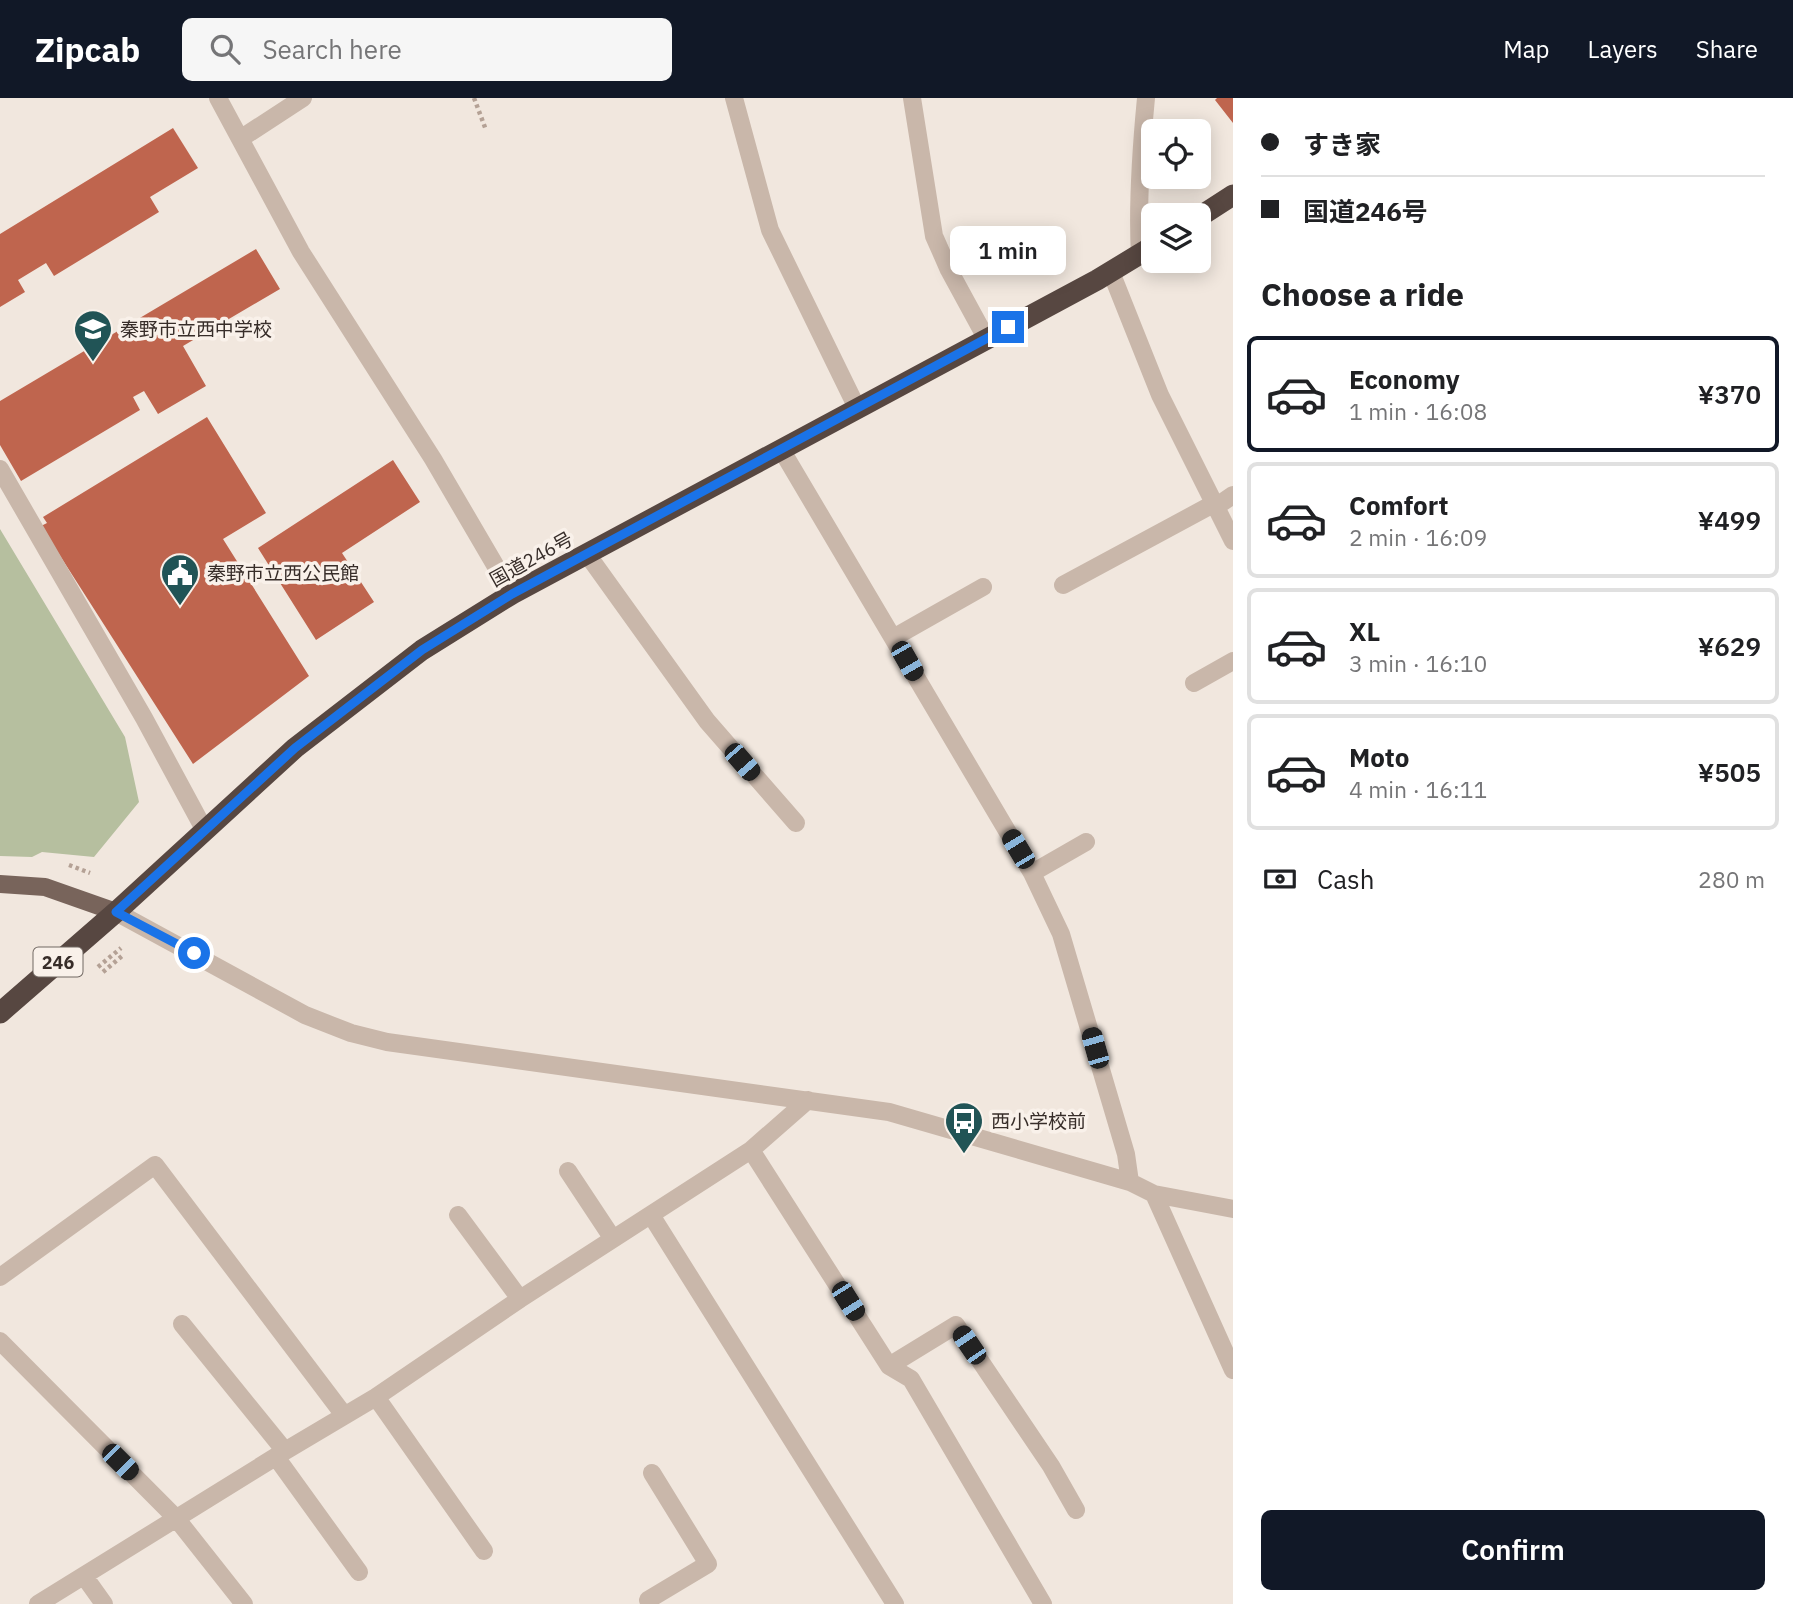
<!DOCTYPE html>
<html lang="en">
<head>
<meta charset="utf-8">
<style>
	body { margin:0; font-family:"IBM Plex Sans","Noto Sans JP",sans-serif; background:#f6f6f6; color:#202124; height:100vh; display:flex; flex-direction:column; font-size:26px; white-space:nowrap }
	* { box-sizing:border-box; margin:0 }
	p { font-size:23px; color:#757577 }
	.icon { flex:none; width:38px; height:38px; fill:none; stroke:currentColor; stroke-width:2; stroke-linecap:round; stroke-linejoin:round }
	.map { position:relative; flex:1; overflow:hidden }
	.details { display:flex; flex-direction:column; background:#fff; width:560px }
	.details>* { flex:none }
	.guide { display:grid; align-content:center; height:154px; padding:0 28px; background:#fff }
	.tools { position:absolute; left:1141px; top:21px; display:grid; gap:14px }
	.tools a { display:grid; place-items:center; width:70px; height:70px; border-radius:10px; background:#fff; box-shadow:0 4px 18px #0003; font-size:35px }
	.end { position:absolute; width:32px; height:32px; margin:-16px; border:9px solid #1a73e8; background:#fff; box-shadow:0 0 0 4px #fff }
	.from { border-radius:50% }
	.bubble { position:absolute; height:49px; border-radius:10px; background:#fff; box-shadow:0 4px 18px #0003; font-size:23px; font-weight:600; line-height:49px; text-align:center }
	.car { position:absolute; width:21px; height:42px; margin:-21px -10px; border-radius:9px; box-shadow:0 0 5px 2px #0007; background:linear-gradient(#222 24%,#8ab4d8 0 40%,#222 0 76%,#8ab4d8 0 86%,#222 0) }
	.guide b { display:flex; align-items:center; gap:24px; height:66px; font-size:26px }
	.guide b+b { border-top:2px solid #e0e0e0 }
	.guide i { width:18px; height:18px; background:#202124 }
	ul { padding:0; list-style:none }
	li { display:flex; align-items:center; gap:21px; height:116px; margin:0 14px 10px; padding:0 14px; border:4px solid #e0e0e0; border-radius:10px }
	li div { flex:1 }
	li b { display:block; font-size:26px }
	li em { font-style:normal; font-weight:600 }
	li.current { border-color:#111827 }
	li>.icon { width:63px; height:63px; stroke-width:1.5 }
	h2 { padding:0 28px; font-size:32px; line-height:84px }
	.pay { display:flex; align-items:center; gap:18px; height:77px; padding:0 28px; font-size:26px }
	.pay p { margin-inline-start:auto }
	.action { display:flex; gap:14px; margin-top:auto; padding:14px 28px }
	.action a { flex:1; height:80px; border-radius:10px; background:#111827; color:#fff; font-size:28px; font-weight:600; line-height:80px; text-align:center }
	header { display:flex; align-items:center; gap:42px; box-sizing:border-box; height:98px; padding:0 35px; background:#111827; color:#fff }
	header strong { font-size:33px }
	nav { display:flex; gap:38px; margin-inline-start:auto; font-size:24px }
	.search { width:490px; height:63px; background:#f6f6f6; display:flex; align-items:center; gap:18px; box-sizing:border-box; padding:0 24px; border-radius:10px; color:#757577; font-size:26px }
	main { display:flex; flex:1; min-height:0 }
	.map>svg:first-child { display:block }
	.green { fill:#b6bf9f }
	.building { fill:#bf654e }
	.lines { fill:none; stroke-linecap:round; stroke-linejoin:round }
	.path { stroke:#b4a195; stroke-width:4.5; stroke-dasharray:3.5 3.5; stroke-linecap:butt }
	.minor { stroke:#c9b7aa; stroke-width:18 }
	.major { stroke:#78645b; stroke-width:18 }
	.highway { stroke:#574741; stroke-width:21 }
	.route { stroke:#1a73e8; stroke-width:9 }
	.labels { text-anchor:middle; dominant-baseline:central; stroke-width:7; stroke-linejoin:round; paint-order:stroke }
	.shield { fill:#f9f1ea; stroke:#716863; stroke-width:2 }
	.shield-label { font-size:18px; font-weight:bold; fill:#372d29 }
	.poi-label { font-size:19px; fill:#372d29; stroke:#f9f1ea; text-anchor:start }
	.street-label { font-size:19px; fill:#372d29; stroke:#f9f1ea }
</style>
</head>
<body>
<header>
<strong>Zipcab</strong>
<div class="search"><svg class="icon" aria-label="search" viewBox="0 0 24 24"><circle cx="10" cy="10" r="6"/><path d="M15 15l6 6"/></svg>Search here</div>
<nav><a>Map</a><a>Layers</a><a>Share</a></nav>
</header>
<main>
<div class="map">
<svg width="1233" height="1506" viewBox="0 0 1233 1506">
	<rect width="100%" height="100%" fill="#f1e7de"/>
	<!-- green -->
	<path class="green" d="M0,431L125,639L139,704L94,759L42,754L32,759L0,758Z"/>
	<!-- building -->
	<path class="building" d="M1217,0H1233V25L1215,2Z
		M173,30L198,70L150,99L159,114L54,178L46,165L18,182L25,194L0,209V136Z
		M256,151L280,191L183,248L206,288L158,316L144,293L133,299L140,312L21,383L0,347V303Z
		M207,319L266,415L223,441L309,578L193,666L41,428L47,425L43,419Z
		M393,362L420,404L342,455L374,504L316,542L258,450Z"/>
	<g class="lines">
		<!-- path -->
		<path class="path" d="M474,0L486,32
			M69,767L90,775
			M98,869L121,850
			M103,874L122,858"/>
		<!-- minor -->
		<path class="minor" d="M218,0L301,154L433,361L512,496
			M734,0L770,132L857,310
			M912,0L934,138L949,172L986,240
			M240,41L303,0
			M1140,157C1137,105 1141,52 1146,0
			M1111,174L1160,297L1233,443
			M781,351L1032,775L1061,836L1126,1056L1130,1084
			M0,371L144,620L205,733
			M1217,408L1233,397
			M587,456L707,623L796,725
			M1063,487L1215,405
			M893,540L983,489
			M1194,585L1233,563
			M1032,775L1086,744
			M116,814L305,917L351,935L387,944L889,1014L1130,1084L1154,1096L1233,1111
			M751,1052L889,1268L911,1281L1043,1506
			M568,1073L613,1141
			M1154,1096L1233,1272
			M458,1117L520,1201
			M651,1117L895,1506
			M0,1179L155,1067L344,1317
			M182,1226L285,1353
			M0,1243L176,1420L244,1506
			M889,1268L956,1227L1051,1368L1076,1412
			M376,1299L484,1453
			M276,1359L359,1474
			M84,1478L104,1506
			M38,1506L285,1353L376,1299L520,1201L751,1052L808,1002
			M651,1506L648,1502L708,1466L652,1375"/>
		<!-- major -->
		<path class="major" d="M0,786L45,789L116,814"/>
		<!-- highway -->
		<path class="highway" d="M1199,119L1233,97
			M0,915L116,814L295,650L422,552L512,496L1097,182L1153,148"/>
	</g>
	<g class="lines">
		<!-- route -->
		<path class="route" d="M194,855L116,814L295,650L422,552L512,496L1008,229"/>
	</g>
	<!-- icons -->
	<defs>
		<symbol id="school-pin" viewBox="-11 -11 22 30"><path d="M0 17L-7.5 6A9.5 9.5 0 1 1 7.5 6Z" fill="#215456" stroke="#f9f1ea"/><path d="M0-5L7-2L0 1L-7-2ZM-4 1L0 2.5L4 1V4Q0 6-4 4Z" fill="#fff"/></symbol>
		<symbol id="civic-pin" viewBox="-11 -11 22 30"><path d="M0 17L-7.5 6A9.5 9.5 0 1 1 7.5 6Z" fill="#215456" stroke="#f9f1ea"/><path d="M-.6-6.5H3V-4.5H.6V-3L4-1V1h2V6H-6V1h2V-1L-.6-3ZM-1.2 2.5V6h2.4V2.5Z" fill="#fff"/></symbol>
		<symbol id="bus-pin" viewBox="-11 -11 22 30"><path d="M0 17L-7.5 6A9.5 9.5 0 1 1 7.5 6Z" fill="#215456" stroke="#f9f1ea"/><path d="M-5-6H5V4H4V6H2V4H-2V6H-4V4H-5ZM-3.5-4V0h7V-4ZM-3.5 1.2v1.5H-2V1.2ZM2 1.2v1.5H3.5V1.2Z" fill="#fff"/></symbol>
	</defs>
	<g fill-rule="evenodd">
		<use href="#school-pin" x="71" y="209" width="44" height="60"/>
		<use href="#civic-pin" x="158" y="453" width="44" height="60"/>
		<use href="#bus-pin" x="942" y="1001" width="44" height="60"/>
	</g>
	<g class="labels">
		<!-- shield labels -->
		<rect class="shield" x="33.5" y="849.5" width="49" height="29" rx="5"/>
		<g class="shield-label">
			<text x="58" y="864">246</text>
		</g>
		<!-- poi labels -->
		<g class="poi-label">
			<text x="120" y="231">秦野市立西中学校</text>
			<text x="207" y="475">秦野市立西公民館</text>
			<text x="991" y="1023">西小学校前</text>
		</g>
		<!-- street labels -->
		<g class="street-label">
			<text transform="translate(531 461) rotate(-29)">国道246号</text>
		</g>
	</g>
</svg>
<div class="tools">
<a><svg class="icon" aria-label="locate" viewBox="0 0 24 24"><circle cx="12" cy="12" r="6"/><path d="M12 2v4M12 18v4M2 12h4M18 12h4"/></svg></a>
<a><svg class="icon" aria-label="layers" viewBox="0 0 24 24"><path d="M12 4l9 5-9 5-9-5zM3 14l9 5 9-5"/></svg></a>
</div>
<i class="end from" style="left:194px;top:855px"></i>
<i class="end" style="left:1008px;top:229px"></i>
<div class="bubble" style="left:950px;top:128px;width:116px">1 min</div>
<i class="car" style="left:907px;top:563px;rotate:150deg"></i>
<i class="car" style="left:742px;top:664px;rotate:139deg"></i>
<i class="car" style="left:1018px;top:751px;rotate:329deg"></i>
<i class="car" style="left:1095px;top:950px;rotate:344deg"></i>
<i class="car" style="left:848px;top:1203px;rotate:148deg"></i>
<i class="car" style="left:969px;top:1247px;rotate:326deg"></i>
<i class="car" style="left:120px;top:1364px;rotate:135deg"></i>
</div>
<section class="details">
<div class="guide">
<b><i class="from"></i>すき家</b>
<b><i></i>国道246号</b>
</div>
<h2>Choose a ride</h2>
<ul>
<li class="current"><svg class="icon" aria-label="car" viewBox="0 0 24 24"><path d="M5 17H2v-5l4-1 3-4h7l3 4 3 1v5h-3M9 17h6M6 11h13"/><circle cx="7" cy="17" r="2"/><circle cx="17" cy="17" r="2"/></svg><div><b>Economy</b><p>1 min · 16:08</p></div><em>¥370</em></li>
<li><svg class="icon" aria-label="car" viewBox="0 0 24 24"><path d="M5 17H2v-5l4-1 3-4h7l3 4 3 1v5h-3M9 17h6M6 11h13"/><circle cx="7" cy="17" r="2"/><circle cx="17" cy="17" r="2"/></svg><div><b>Comfort</b><p>2 min · 16:09</p></div><em>¥499</em></li>
<li><svg class="icon" aria-label="car" viewBox="0 0 24 24"><path d="M5 17H2v-5l4-1 3-4h7l3 4 3 1v5h-3M9 17h6M6 11h13"/><circle cx="7" cy="17" r="2"/><circle cx="17" cy="17" r="2"/></svg><div><b>XL</b><p>3 min · 16:10</p></div><em>¥629</em></li>
<li><svg class="icon" aria-label="car" viewBox="0 0 24 24"><path d="M5 17H2v-5l4-1 3-4h7l3 4 3 1v5h-3M9 17h6M6 11h13"/><circle cx="7" cy="17" r="2"/><circle cx="17" cy="17" r="2"/></svg><div><b>Moto</b><p>4 min · 16:11</p></div><em>¥505</em></li>
</ul>
<div class="pay"><svg class="icon" aria-label="cash" viewBox="0 0 24 24"><path d="M3 7h18v10H3z"/><circle cx="12" cy="12" r="2"/></svg>Cash<p>280 m</p></div>
<div class="action"><a>Confirm</a></div>
</section>
</main>
</body>
</html>
